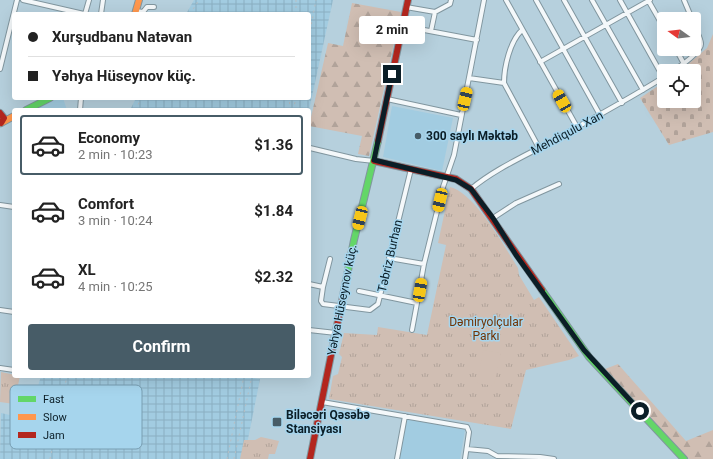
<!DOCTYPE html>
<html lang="en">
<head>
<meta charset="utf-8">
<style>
	body { margin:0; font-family:Roboto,sans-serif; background:#f6f6f6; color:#222; height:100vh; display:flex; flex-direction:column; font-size:15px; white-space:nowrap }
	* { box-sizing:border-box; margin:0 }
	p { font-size:13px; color:#767676 }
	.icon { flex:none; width:22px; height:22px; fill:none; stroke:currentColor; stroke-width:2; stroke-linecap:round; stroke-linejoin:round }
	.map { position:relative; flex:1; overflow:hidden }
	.sheet { position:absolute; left:12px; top:108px; width:299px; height:270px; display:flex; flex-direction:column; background:#fff; border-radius:4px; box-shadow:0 4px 16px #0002 }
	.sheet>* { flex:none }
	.banner { position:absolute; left:12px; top:12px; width:299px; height:88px; border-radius:4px; box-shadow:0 4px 16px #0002; display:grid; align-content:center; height:88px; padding:0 16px; background:#fff }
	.needle { width:26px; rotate:285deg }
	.controls { position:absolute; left:657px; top:12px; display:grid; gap:8px }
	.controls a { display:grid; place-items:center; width:44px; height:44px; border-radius:4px; background:#fff; box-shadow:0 4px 16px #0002; font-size:20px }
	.end { position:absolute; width:18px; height:18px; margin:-9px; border:5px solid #0b1e27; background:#fff; box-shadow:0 0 0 2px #fff }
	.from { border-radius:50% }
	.bubble { position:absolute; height:28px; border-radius:4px; background:#fff; box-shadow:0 4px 16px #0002; font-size:13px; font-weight:700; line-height:28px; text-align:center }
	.car { position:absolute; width:12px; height:24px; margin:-12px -6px; border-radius:5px; box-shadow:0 0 3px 1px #0007; background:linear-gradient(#f5c518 24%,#345 0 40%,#f5c518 0 76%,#345 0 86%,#f5c518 0) }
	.banner b { display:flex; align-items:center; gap:14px; height:38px; font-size:15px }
	.banner b+b { border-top:1px solid #e0e0e0 }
	.banner i { width:10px; height:10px; background:#222 }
	ul { padding:7px 0 0; list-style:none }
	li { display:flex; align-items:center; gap:12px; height:60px; margin:0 8px 6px; padding:0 8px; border:2px solid transparent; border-radius:4px }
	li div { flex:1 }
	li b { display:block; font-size:15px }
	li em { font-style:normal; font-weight:700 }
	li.on { border-color:#475c67 }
	li>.icon { width:36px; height:36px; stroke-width:1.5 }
	.button { display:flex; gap:8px; margin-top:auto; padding:8px 16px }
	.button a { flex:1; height:46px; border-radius:4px; background:#475c67; color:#fff; font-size:16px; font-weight:700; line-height:46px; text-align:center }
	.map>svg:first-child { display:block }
	.built { fill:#a2cce1 }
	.industrial { fill:url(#industrial-grid) }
	.forest { fill:url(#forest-firs) }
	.cemetery { fill:url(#cemetery-stones) }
	.park { fill:url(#park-tufts) }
	.garden { fill:#d0beb3 }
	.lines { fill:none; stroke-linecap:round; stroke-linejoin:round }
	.street-casing { stroke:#81969f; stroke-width:6 }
	.fast-casing { stroke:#81969f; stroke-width:8 }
	.slow-casing { stroke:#81969f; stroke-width:8 }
	.jam-casing { stroke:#81969f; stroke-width:8 }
	.street { stroke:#f4f8fa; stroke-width:4 }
	.fast { stroke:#63d668; stroke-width:6 }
	.slow { stroke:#ff974d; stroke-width:6 }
	.jam { stroke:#b3261e; stroke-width:6 }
	.rail { stroke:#b9bfc3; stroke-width:1; stroke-dasharray:2 4; stroke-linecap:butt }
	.route { stroke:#0b1e27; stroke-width:5 }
	.poi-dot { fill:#475c67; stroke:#a6d5ed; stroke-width:1.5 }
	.labels { text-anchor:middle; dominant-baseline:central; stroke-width:3; stroke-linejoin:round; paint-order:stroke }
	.street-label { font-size:12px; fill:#0b1e27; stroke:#a6d5ed }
	.poi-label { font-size:12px; font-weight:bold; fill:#0b1e27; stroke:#a6d5ed; text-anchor:start }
	.park-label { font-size:12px; fill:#723404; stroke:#a6d5ed }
	.key { fill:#a6d5ed; stroke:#789eb2; stroke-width:1 }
	.key-label { font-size:11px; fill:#0b1e27 }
</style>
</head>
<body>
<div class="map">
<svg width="713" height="459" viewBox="0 0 713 459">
	<defs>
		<pattern id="industrial-grid" width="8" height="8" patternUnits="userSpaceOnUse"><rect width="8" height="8" fill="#a2cce1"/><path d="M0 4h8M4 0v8" fill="none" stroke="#8aafc1"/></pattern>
		<pattern id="forest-firs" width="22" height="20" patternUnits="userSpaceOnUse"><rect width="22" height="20" fill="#d0beb3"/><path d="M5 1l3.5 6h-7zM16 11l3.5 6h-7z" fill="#b1a39a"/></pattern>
		<pattern id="cemetery-stones" width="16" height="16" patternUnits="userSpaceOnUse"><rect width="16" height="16" fill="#d0beb3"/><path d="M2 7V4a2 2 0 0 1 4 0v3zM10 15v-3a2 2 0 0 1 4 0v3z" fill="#b1a39a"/></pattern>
		<pattern id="park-tufts" width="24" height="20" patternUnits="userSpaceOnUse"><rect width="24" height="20" fill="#d0beb3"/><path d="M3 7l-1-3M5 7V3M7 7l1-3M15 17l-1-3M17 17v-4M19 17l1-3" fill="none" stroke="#b1a39a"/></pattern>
	</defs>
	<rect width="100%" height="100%" fill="#b6d0dd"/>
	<!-- built -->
	<path class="built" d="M59,98H63L67,110H34Z
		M392,106L453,118L442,171L383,157Z
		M407,419L465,430L460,459H399Z"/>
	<!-- industrial -->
	<path class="industrial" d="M194,0H333L309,110H130L136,98H309V14H186Z
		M41,376H254V378L260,379L244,459H0L1,413L28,419Z"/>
	<!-- forest -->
	<path class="forest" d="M352,3L401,12L369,156L358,154L362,136L309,126L328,43L343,46Z
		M618,364L686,441L713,430V459H689L605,369Z"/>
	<!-- cemetery -->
	<path class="cemetery" d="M713,34V132L669,145L640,98L664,82V101H694V71H680L707,48Z"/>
	<!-- park -->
	<path class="park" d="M450,187C475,193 504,246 518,268L519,275L534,300L539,297L579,356L569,360L526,370L511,429L329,399L333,376L338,374L342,357L339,354L344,333L377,335L378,327L427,335L446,245L438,243Z
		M1,372L20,376L14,404L0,402Z
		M261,437L279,441L275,454H269L268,459H240L244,440H255Z"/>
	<!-- garden -->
	<path class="garden" d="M483,350L501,353L494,386L477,383Z"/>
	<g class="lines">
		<defs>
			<path id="street" d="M23,0L84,14
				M506,0L577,127
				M536,0L600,115
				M564,0L622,103
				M592,0L643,90
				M620,0L663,77
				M648,0L664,28
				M684,0L692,19
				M406,7L435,12L450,4L451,0
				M136,11L143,12L147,7H154
				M85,14L89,0
				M101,14L103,0
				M403,26L477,40
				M522,30C510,41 504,67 504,83L539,148
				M431,31L435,12
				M676,49L684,64
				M540,62L650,0
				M0,69L17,0
				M673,71C679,67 701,52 701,44C701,38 696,31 694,25
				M469,78L504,83
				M387,99L461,115
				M80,110L81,98
				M310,148L356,159L374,161
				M471,189C491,172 518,159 541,147C583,124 624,102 664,77
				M0,205L14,207
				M493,218L516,203L559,184
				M389,258L424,264
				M309,284L323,287L321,301L323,304L370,310L378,304L411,169
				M323,287L330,259
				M359,291L417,303L424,264L443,187L454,155L484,0
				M0,310L14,312
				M309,330L336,333
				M412,330L417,303
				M0,368L14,370
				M322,402L467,427L469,432L465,459
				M467,449L488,451L497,456L540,457L554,459
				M397,459L405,416"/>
			<path id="fast" d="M26,110L50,98
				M542,290L589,357L684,459
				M344,291L354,240L378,141"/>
			<path id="slow" d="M135,14L139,0
				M1,123L14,116"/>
			<path id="jam" d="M0,113L4,118L1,123
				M378,141L408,0
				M374,161L456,179L471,189L542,290
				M310,459L344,291"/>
		</defs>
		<!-- street casing -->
		<use href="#street" class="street-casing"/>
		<!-- fast casing -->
		<use href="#fast" class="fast-casing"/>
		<!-- slow casing -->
		<use href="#slow" class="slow-casing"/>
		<!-- jam casing -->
		<use href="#jam" class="jam-casing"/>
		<!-- street -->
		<use href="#street" class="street"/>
		<!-- fast -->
		<use href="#fast" class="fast"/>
		<!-- slow -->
		<use href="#slow" class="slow"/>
		<!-- jam -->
		<use href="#jam" class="jam"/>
		<!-- rail -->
		<path class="rail" d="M190,14L199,0
			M296,14V0
			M309,36L316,0
			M136,110L141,98
			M289,110L290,98
			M293,110L296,98
			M50,459L67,376
			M227,459L244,376
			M234,459L252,376"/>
	</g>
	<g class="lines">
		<!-- route -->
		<path class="route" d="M392,74L374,160L456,180L471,189L493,218L516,255L584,350L640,411"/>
	</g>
	<!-- markers -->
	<g class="poi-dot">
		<circle cx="418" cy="136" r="4"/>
		<rect x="272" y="417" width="10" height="10" rx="2"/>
	</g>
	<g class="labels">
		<!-- street labels -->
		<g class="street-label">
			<text transform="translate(567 133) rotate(-28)">Mehdiqulu Xan</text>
			<text transform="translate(390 256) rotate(-77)">Təbriz Burhan</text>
			<text transform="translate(342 300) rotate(-79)">Yəhya Hüseynov küç.</text>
		</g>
		<!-- poi labels -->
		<g class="poi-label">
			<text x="426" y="136">300 saylı Məktəb</text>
			<text x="286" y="415">Biləcəri Qəsəbə<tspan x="286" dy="14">Stansiyası</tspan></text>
		</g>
		<!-- park labels -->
		<g class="park-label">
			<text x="486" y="322">Dəmiryolçular<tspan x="486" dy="14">Parkı</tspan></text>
		</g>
	</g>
	<!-- legend -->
	<rect x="10" y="385" width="132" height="64" rx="6" class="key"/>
	<rect x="18" y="396" width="18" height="6" fill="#63d668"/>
	<rect x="18" y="414" width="18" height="6" fill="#ff974d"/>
	<rect x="18" y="432" width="18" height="6" fill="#b3261e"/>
	<g class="key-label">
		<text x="43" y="403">Fast</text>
		<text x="43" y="421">Slow</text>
		<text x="43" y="439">Jam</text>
	</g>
</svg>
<div class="controls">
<a><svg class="needle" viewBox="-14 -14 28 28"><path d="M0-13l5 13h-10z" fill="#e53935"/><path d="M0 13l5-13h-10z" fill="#767676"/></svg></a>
<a><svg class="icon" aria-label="locate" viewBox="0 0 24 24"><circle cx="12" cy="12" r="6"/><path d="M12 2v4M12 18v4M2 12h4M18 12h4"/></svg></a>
</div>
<i class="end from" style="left:640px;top:411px"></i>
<i class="end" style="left:392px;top:74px"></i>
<div class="bubble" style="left:359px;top:16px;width:66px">2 min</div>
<i class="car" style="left:465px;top:99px;rotate:13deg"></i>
<i class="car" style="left:562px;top:101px;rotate:330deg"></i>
<i class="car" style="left:440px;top:200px;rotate:193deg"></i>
<i class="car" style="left:360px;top:218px;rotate:194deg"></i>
<i class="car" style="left:420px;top:290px;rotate:10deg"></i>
<div class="banner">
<b><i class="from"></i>Xurşudbanu Natəvan</b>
<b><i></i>Yəhya Hüseynov küç.</b>
</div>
<section class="sheet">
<ul>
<li class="on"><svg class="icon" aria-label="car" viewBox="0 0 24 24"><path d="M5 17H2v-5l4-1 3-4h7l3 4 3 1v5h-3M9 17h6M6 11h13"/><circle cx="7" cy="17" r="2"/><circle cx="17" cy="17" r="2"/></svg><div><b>Economy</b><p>2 min · 10:23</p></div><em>$1.36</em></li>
<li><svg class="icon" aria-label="car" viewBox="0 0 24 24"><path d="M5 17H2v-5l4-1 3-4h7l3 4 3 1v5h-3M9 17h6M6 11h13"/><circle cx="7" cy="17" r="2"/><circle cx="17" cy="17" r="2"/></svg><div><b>Comfort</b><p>3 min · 10:24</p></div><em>$1.84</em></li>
<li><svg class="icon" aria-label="car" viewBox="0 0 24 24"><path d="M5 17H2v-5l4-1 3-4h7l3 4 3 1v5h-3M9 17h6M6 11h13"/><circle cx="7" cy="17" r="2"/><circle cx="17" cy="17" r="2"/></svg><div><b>XL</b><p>4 min · 10:25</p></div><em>$2.32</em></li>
</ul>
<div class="button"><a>Confirm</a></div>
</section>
</div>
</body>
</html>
